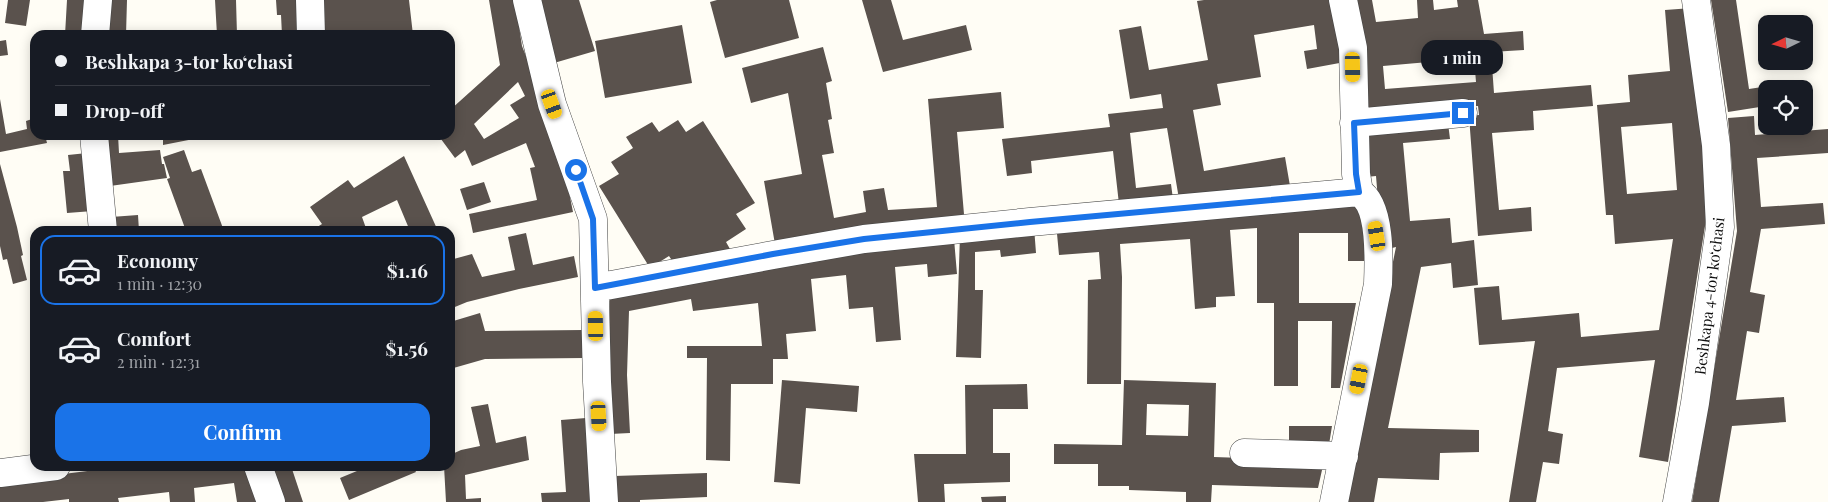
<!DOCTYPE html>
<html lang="en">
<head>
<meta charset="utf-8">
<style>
	body { margin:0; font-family:"Playfair Display",serif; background:#242831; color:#f1f3f6; height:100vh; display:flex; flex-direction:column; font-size:19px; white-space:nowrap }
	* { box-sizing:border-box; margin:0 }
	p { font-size:16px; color:#9ea1a6 }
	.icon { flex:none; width:28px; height:28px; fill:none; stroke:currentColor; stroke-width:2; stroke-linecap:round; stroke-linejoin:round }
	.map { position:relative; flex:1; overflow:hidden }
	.panel { position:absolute; left:30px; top:226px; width:425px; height:245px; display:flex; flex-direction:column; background:#171b24; border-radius:15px; box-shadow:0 2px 12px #0003 }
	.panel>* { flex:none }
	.top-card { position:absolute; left:30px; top:30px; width:425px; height:110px; border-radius:15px; box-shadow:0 2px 12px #0003; display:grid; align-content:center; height:110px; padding:0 25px; background:#171b24 }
	.needle { width:32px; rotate:265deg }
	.fabs { position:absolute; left:1758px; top:15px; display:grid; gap:10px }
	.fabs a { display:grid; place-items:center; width:55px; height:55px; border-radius:10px; background:#171b24; box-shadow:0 2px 12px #0003; font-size:25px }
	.end { position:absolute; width:22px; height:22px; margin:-11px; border:6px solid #1a73e8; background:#fff; box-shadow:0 0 0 2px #fff }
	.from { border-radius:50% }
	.bubble { position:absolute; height:35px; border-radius:15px; background:#171b24; box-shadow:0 2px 12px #0003; font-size:16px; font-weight:700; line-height:35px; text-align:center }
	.car { position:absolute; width:15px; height:30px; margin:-15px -8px; border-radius:6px; box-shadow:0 0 4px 1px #0007; background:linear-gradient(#f5c518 24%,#345 0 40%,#f5c518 0 76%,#345 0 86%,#f5c518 0) }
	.top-card b { display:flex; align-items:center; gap:18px; height:48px; font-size:19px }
	.top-card b+b { border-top:1px solid #363941 }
	.top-card i { width:12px; height:12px; background:#f1f3f6 }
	ul { padding:9px 0 0; list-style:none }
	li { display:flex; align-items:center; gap:15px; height:70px; margin:0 10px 8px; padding:0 15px; border:2px solid transparent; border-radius:15px }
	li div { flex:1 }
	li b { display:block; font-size:19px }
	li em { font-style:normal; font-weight:700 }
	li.on { border-color:#1a73e8 }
	li>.icon { width:45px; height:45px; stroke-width:1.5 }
	.button { display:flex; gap:10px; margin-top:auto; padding:10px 25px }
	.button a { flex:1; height:58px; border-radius:15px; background:#1a73e8; color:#fff; font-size:20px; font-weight:700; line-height:58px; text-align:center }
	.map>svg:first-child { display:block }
	.building { fill:#5a524d; fill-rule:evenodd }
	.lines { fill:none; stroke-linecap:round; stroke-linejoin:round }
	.minor-casing { stroke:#444; stroke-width:29 }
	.minor { stroke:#fff; stroke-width:28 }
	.route { stroke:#1a73e8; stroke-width:6 }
	.labels { text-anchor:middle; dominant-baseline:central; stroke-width:5; stroke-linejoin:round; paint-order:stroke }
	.street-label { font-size:15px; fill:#111; stroke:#fff }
</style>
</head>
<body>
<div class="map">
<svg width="1828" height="502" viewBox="0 0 1828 502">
	<rect width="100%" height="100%" fill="#fffdf5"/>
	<!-- building -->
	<path class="building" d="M8,0H30L26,26L5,23Z
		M67,0H90L88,35H65Z
		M104,0H127L126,35H103Z
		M215,0H236L237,35H217Z
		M276,0H301L300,35H282L281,15H277Z
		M315,0H409L413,35H318Z
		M489,0H515L522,46L531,69L563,162L573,212L473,233L469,214L537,200L530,168L535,167L526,143L472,166L465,150L455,158L438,135H450V110L500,65ZM518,82L525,96L510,105L519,118L484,139L474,124Z
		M535,0H579L595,51L554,63Z
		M717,0H789L799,38L725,58L710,2Z
		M862,0H891L903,40L966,25L972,50L883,72Z
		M1204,0H1334L1345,62L1307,69L1304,51L1317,49L1314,25L1254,35L1261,77L1217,84L1221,105L1193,110L1204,171L1285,157L1290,186L1180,205L1167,128L1130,133L1136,188L1171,184L1174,207L1120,213L1113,151L1031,161L1032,173L1007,176L1002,139L1110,127L1108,114L1163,108L1161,94L1130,99L1119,30L1141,26L1149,70L1208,60L1197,1Z
		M1349,0H1372L1376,22L1418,18L1417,0H1433L1434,10L1458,7L1457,0H1478L1484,34L1523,31L1524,50L1491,52L1494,93L1591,85L1593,106L1533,111L1534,130L1492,133L1499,210L1531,207L1532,231L1478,236L1469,116L1479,115L1478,106L1363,115ZM1474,58L1476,82L1385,89L1383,66Z
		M1711,0H1736L1749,89L1781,84V89H1766V106L1728,112Z
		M1692,8L1708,207L1668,462L1639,457L1655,360L1557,368L1548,431L1563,434L1559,464L1543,462L1536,502H1509L1535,341L1479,345L1474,288L1499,286L1502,320L1579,313L1581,337L1659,330L1673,239L1615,244L1613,215H1606L1597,105L1630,102L1628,75L1670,71L1665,10ZM1672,123L1677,190L1627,194L1621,127Z
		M682,25L692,83L605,98L595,41Z
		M6,40L8,55L0,56V41Z
		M823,47L832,81L826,83L832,119L828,120L834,153L822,155L834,218L866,212L863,191L884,188L888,210L937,207L928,99L1001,92L1004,128L957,132L965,226L776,250L764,181L802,174L788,93L751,103L742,68Z
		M0,99L6,134L27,129L26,121L35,118V135H45L47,143L0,152Z
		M1754,116L1755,135L1828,129V153L1757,158L1761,207L1823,203L1825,224L1761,229L1750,292L1765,295L1759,333L1747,331L1736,400L1784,397L1786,422L1732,426L1719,502H1692L1737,231L1728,118Z
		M678,120L686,132L703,121L755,203L736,214L746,229L726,242L730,249L679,271L669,256L650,268L599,186L619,174L611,162L633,148L626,137L652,122L659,132Z
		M1448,123L1450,139L1403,143L1410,221L1450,218L1452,243L1474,240L1478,285L1453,288L1451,263L1421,267L1388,428L1479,430V452L1440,453L1439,480L1378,478L1374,502H1344L1396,247L1392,248L1391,235L1381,236L1376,176L1366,177L1362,131Z
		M99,135H118L119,153L160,150L162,164H164L167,178L110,186Z
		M163,135H209V136L163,145Z
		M184,150L192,172L201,169L224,231H186L167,179L170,178L163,157Z
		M87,153L93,211L67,213L63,171H70L68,155Z
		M404,156L438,231H410L397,200L362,217L367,231H311L322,224L310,207L348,180L354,188Z
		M0,164L17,227L23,255L21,256L27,280L13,284L7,259L3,260L0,246Z
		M484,182L491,202L467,210L460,189Z
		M1274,206H1366V261H1348V233H1299V303H1356L1340,388H1331L1332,321H1298V386H1274V303H1257V228L1230,230L1235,296L1216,297V307L1195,309L1190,239L1120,244L1122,277L1121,384H1087L1088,280L1101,279L1099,252L1059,255L1056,223Z
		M138,215L139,231H112L111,217Z
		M1034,227L1036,253L1001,257L1000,250L975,252V290H983L981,358L956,357L960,235Z
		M526,233L533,265L574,256L578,277L519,289L467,302L450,309V260L472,254L482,277L515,270L508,237Z
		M954,239L957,274L928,277L927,264L895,267L901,340L876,342L873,307L849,309L846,275L811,279L816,331L786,334L788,359H773V384H731L730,461L706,460L707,358H687V346H762L758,303L693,311L691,299L629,311L627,375L630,433L610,434L607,376L610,291Z
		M480,313L485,331L584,330V358L485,359L450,369V322Z
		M782,380L859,386L857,412L806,408L800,484L774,482Z
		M1124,380L1216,383L1214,457L1324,461L1318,488L1212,485L1211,502H1186V492L1129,490V486H1098V464H1054V444L1122,445ZM1147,404L1189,405L1188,436L1146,435Z
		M1027,384L1028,409H993V453H1010V482L944,484L945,502H918L914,454H966L965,385Z
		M488,404L496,443L526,436L529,460L465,475L466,499L481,498V502H446L444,466H450V455L461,450L480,446L471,407Z
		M586,418L591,502H542L541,493L566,492L561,420Z
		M1289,426H1332L1328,451H1289Z
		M35,431V459H33L30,432Z
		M127,466H252L266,502H237L234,483L194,488L195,502H170L169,492L118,498L119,502H69V499L43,502H0V482Z
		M264,466H291L303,502H276Z
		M369,466H413L416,472L349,500L340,478Z
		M707,473V497L640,500V502H615L614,476Z
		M1006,496V502H982L981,497Z"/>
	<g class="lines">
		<defs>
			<path id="minor" d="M310,0L311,35
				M527,0L552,104L593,219L597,382L604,502
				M95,35L98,0
				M1354,123L1463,113
				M94,135L103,231
				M595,288L773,255L864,239L1030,222L1359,192
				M1244,453L1344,456
				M258,466L271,502
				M0,473L56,466
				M1334,502L1378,284C1379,260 1381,205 1359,192L1356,174L1353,48L1343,0
				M1677,502L1695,403L1720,227L1716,145L1696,0"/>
		</defs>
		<!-- minor casing -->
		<use href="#minor" class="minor-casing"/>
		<!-- minor -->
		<use href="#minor" class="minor"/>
	</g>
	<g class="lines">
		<!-- route -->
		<path class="route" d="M576,170L593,219L595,288L773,254L864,239L1030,222L1359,192L1356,174L1354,123L1463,113"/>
	</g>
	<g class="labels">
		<!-- street labels -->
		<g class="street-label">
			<text transform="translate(1709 296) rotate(-83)">Beshkapa 4-tor koʻchasi</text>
		</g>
	</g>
</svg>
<div class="fabs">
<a><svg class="needle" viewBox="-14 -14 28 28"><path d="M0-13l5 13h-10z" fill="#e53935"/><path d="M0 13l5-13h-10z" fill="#9ea1a6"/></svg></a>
<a><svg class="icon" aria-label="locate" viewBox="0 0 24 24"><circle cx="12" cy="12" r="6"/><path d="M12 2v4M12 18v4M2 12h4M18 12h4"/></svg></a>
</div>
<i class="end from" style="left:576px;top:170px"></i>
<i class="end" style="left:1463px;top:113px"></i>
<div class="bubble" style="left:1421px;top:40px;width:82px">1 min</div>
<i class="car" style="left:1353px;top:67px;rotate:179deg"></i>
<i class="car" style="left:552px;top:104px;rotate:160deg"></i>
<i class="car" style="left:1377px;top:236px;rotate:351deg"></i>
<i class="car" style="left:596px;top:326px;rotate:359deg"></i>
<i class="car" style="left:1359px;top:379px;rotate:191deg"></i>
<i class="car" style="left:599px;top:416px;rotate:177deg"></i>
<div class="top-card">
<b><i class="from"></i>Beshkapa 3-tor koʻchasi</b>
<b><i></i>Drop-off</b>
</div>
<section class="panel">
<ul>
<li class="on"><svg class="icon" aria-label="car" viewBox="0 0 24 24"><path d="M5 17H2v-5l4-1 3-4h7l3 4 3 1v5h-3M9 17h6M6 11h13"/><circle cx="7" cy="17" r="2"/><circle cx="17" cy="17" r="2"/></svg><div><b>Economy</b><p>1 min · 12:30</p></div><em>$1.16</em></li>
<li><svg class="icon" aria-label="car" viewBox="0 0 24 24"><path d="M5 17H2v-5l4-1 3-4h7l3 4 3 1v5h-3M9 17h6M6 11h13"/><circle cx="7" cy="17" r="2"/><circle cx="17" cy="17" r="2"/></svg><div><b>Comfort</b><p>2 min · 12:31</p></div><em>$1.56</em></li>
</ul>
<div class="button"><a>Confirm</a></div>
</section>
</div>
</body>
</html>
